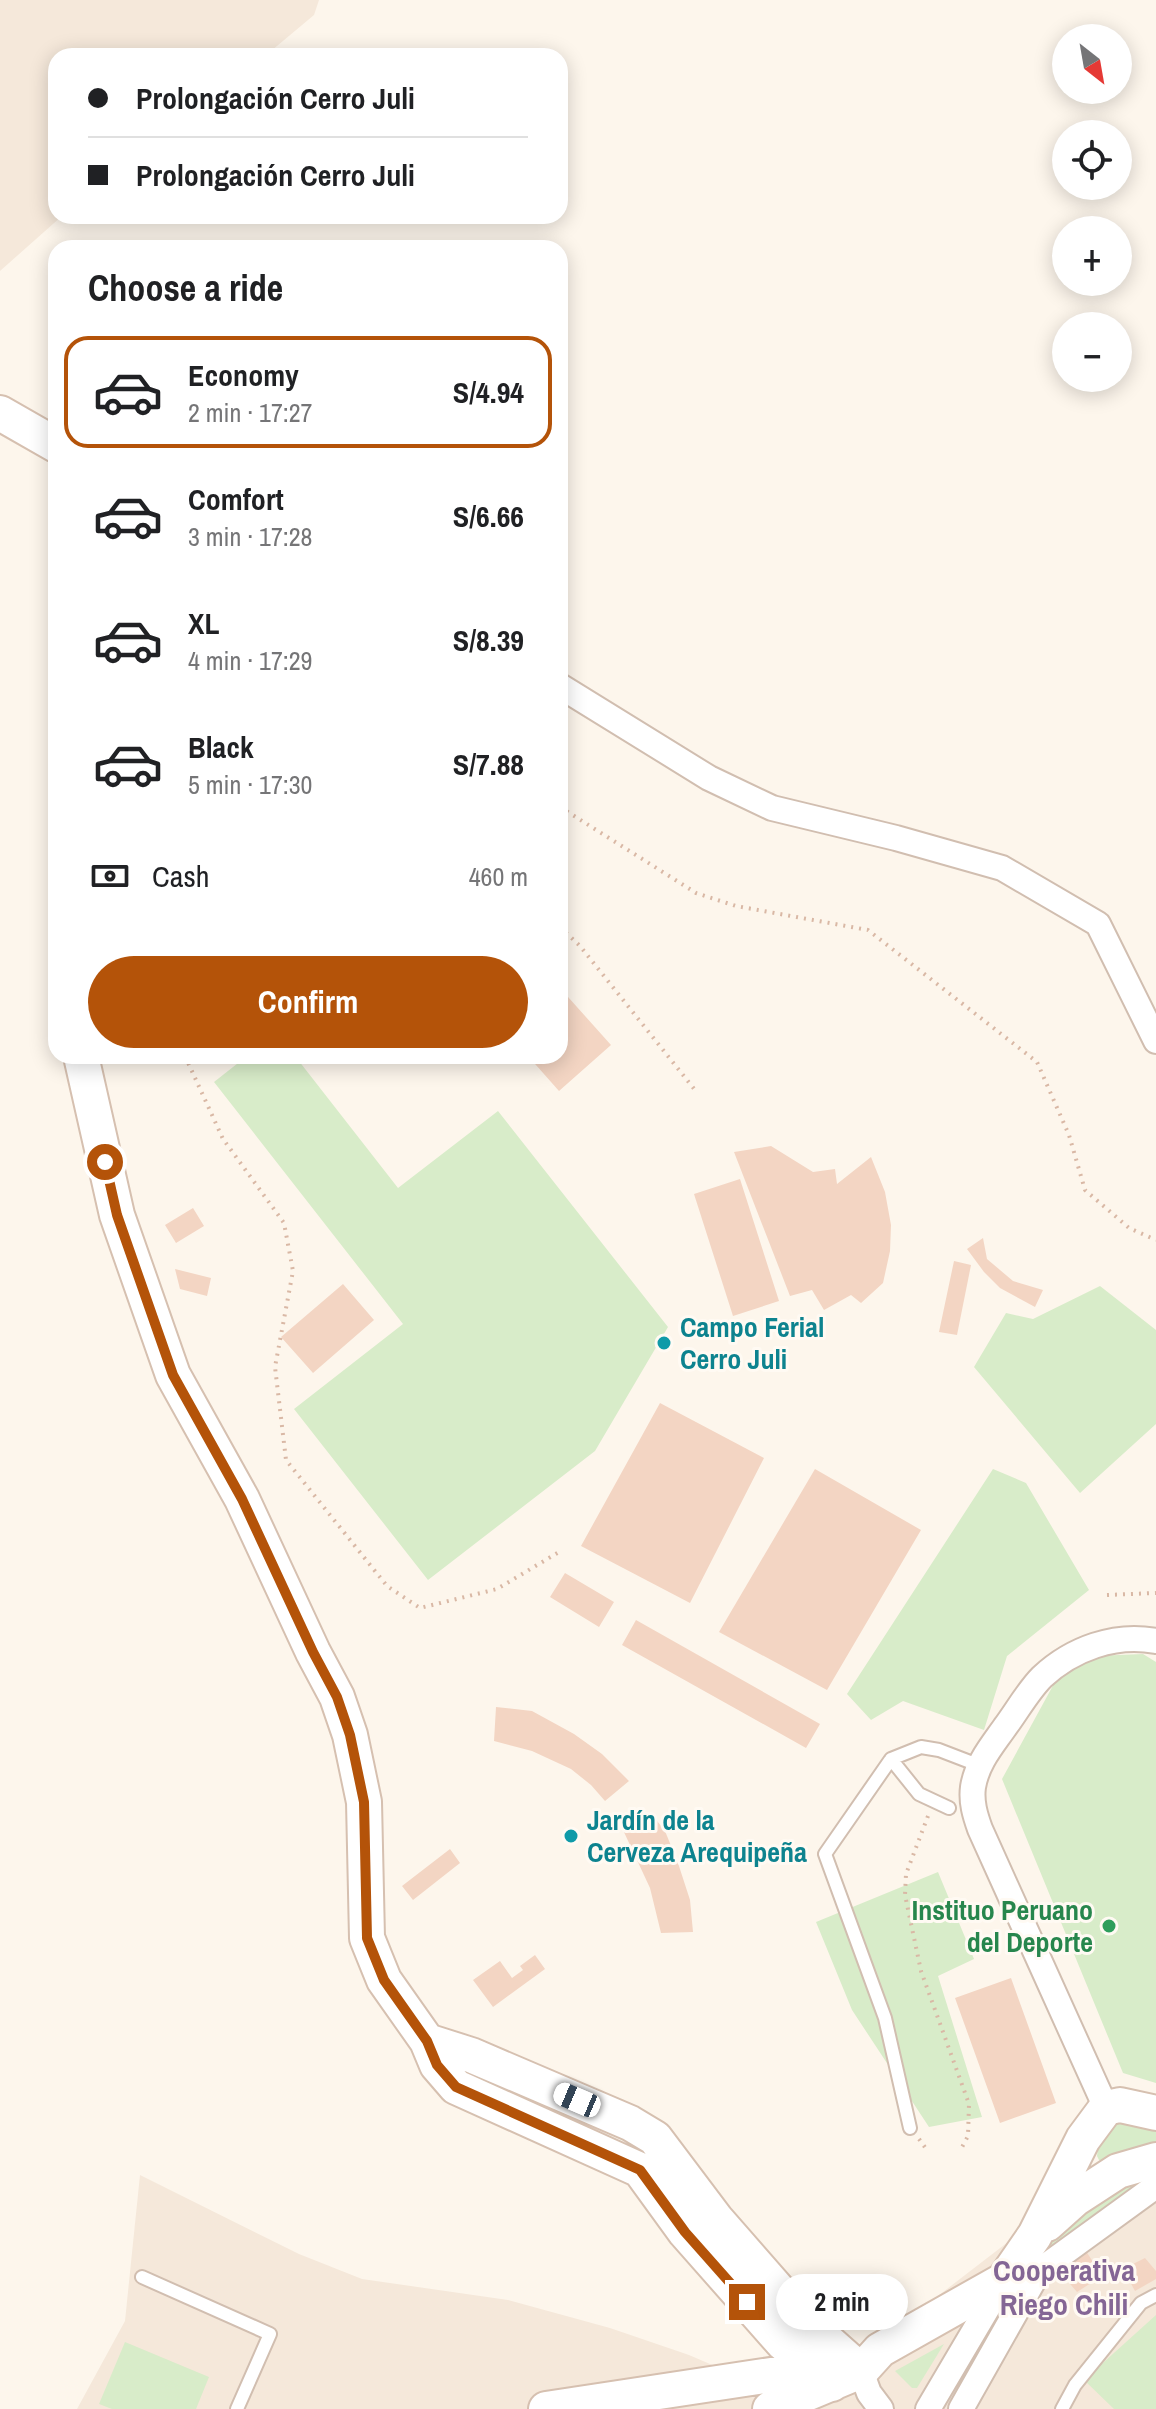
<!DOCTYPE html>
<html lang="en">
<head>
<meta charset="utf-8">
<style>
	body { margin:0; font-family:"Archivo Narrow",sans-serif; background:#f6f6f6; color:#202124; height:100vh; display:flex; flex-direction:column; font-size:30px; white-space:nowrap }
	* { box-sizing:border-box; margin:0 }
	p { font-size:26px; color:#757577 }
	.icon { flex:none; width:44px; height:44px; fill:none; stroke:currentColor; stroke-width:2; stroke-linecap:round; stroke-linejoin:round }
	.map { position:relative; flex:1; overflow:hidden }
	.side { position:absolute; left:48px; top:240px; width:520px; height:824px; display:flex; flex-direction:column; background:#fff; border-radius:24px; box-shadow:0 4px 20px #0003 }
	.side>* { flex:none }
	.top-card { position:absolute; left:48px; top:48px; width:520px; height:176px; border-radius:24px; box-shadow:0 4px 20px #0003; display:grid; align-content:center; height:176px; padding:0 40px; background:#fff }
	.needle { width:52px; rotate:149deg }
	.tools { position:absolute; left:1052px; top:24px; display:grid; gap:16px }
	.tools a { display:grid; place-items:center; width:80px; height:80px; border-radius:50%; background:#fff; box-shadow:0 4px 20px #0003; font-size:40px }
	.end { position:absolute; width:36px; height:36px; margin:-18px; border:10px solid #b45309; background:#fff; box-shadow:0 0 0 4px #fff }
	.from { border-radius:50% }
	.bubble { position:absolute; height:56px; border-radius:28px; background:#fff; box-shadow:0 4px 20px #0003; font-size:26px; font-weight:800; line-height:56px; text-align:center }
	.car { position:absolute; width:24px; height:48px; margin:-24px -12px; border-radius:10px; box-shadow:0 0 6px 2px #0007; background:linear-gradient(#fff 24%,#345 0 40%,#fff 0 76%,#345 0 86%,#fff 0) }
	.top-card b { display:flex; align-items:center; gap:28px; height:76px; font-size:30px }
	.top-card b+b { border-top:2px solid #e0e0e0 }
	.top-card i { width:20px; height:20px; background:#202124 }
	ul { padding:0; list-style:none }
	li { display:flex; align-items:center; gap:24px; height:112px; margin:0 16px 12px; padding:0 24px; border:4px solid transparent; border-radius:24px }
	li div { flex:1 }
	li b { display:block; font-size:30px }
	li em { font-style:normal; font-weight:800 }
	li.selected { border-color:#b45309 }
	li>.icon { width:72px; height:72px; stroke-width:1.5 }
	h2 { padding:0 40px; font-size:36px; line-height:96px }
	.pay { display:flex; align-items:center; gap:20px; height:88px; padding:0 40px; font-size:30px }
	.pay p { margin-inline-start:auto }
	.primary-button { display:flex; gap:16px; margin-top:auto; padding:16px 40px }
	.primary-button a { flex:1; height:92px; border-radius:48px; background:#b45309; color:#fff; font-size:32px; font-weight:800; line-height:92px; text-align:center }
	.map>svg:first-child { display:block }
	.residential { fill:#f5e8da }
	.green { fill:#d8ecc9 }
	.building { fill:#f3d5c3 }
	.lines { fill:none; stroke-linecap:round; stroke-linejoin:round }
	.lane-casing { stroke:#d1beb0; stroke-width:16 }
	.street-casing { stroke:#d1beb0; stroke-width:28 }
	.secondary-casing { stroke:#d6c0b0; stroke-width:38 }
	.path { stroke:#d9b8a5; stroke-width:4; stroke-dasharray:2 6; stroke-linecap:butt }
	.lane { stroke:#fff; stroke-width:12 }
	.street { stroke:#fff; stroke-width:24 }
	.secondary { stroke:#fff; stroke-width:34 }
	.route { stroke:#b45309; stroke-width:10 }
	.culture-dot { fill:#0f9aa8; stroke:#fffaf3; stroke-width:3 }
	.leisure-dot { fill:#2e9e5b; stroke:#fffaf3; stroke-width:3 }
	.labels { text-anchor:middle; dominant-baseline:central; stroke-width:6; stroke-linejoin:round; paint-order:stroke }
	.culture-label { font-size:28px; font-weight:bold; fill:#0d838f; stroke:#fffaf3; text-anchor:start }
	.leisure-label { font-size:28px; font-weight:bold; fill:#27864d; stroke:#fffaf3; text-anchor:end }
	.neighbourhood-label { font-size:30px; font-weight:bold; fill:#846695; stroke:#fffaf3 }
</style>
</head>
<body>
<div class="map">
<svg width="1156" height="2409" viewBox="0 0 1156 2409">
	<rect width="100%" height="100%" fill="#fdf6ec"/>
	<!-- residential -->
	<path class="residential" d="M0,0H319L314,15L265,56H56V216H62L0,271Z
		M1156,2163V2409H77L125,2321L140,2175L299,2254L362,2279L508,2300L610,2328L689,2355L773,2391L842,2370L1092,2177Z"/>
	<!-- green -->
	<path class="green" d="M247,1056H295L398,1188L498,1111L668,1327L595,1451L428,1580L294,1409L403,1324L214,1082Z
		M1100,1286L1156,1330V1424L1080,1493L974,1367L1006,1313L1033,1319Z
		M993,1469L1026,1483L1089,1590L1007,1656L984,1730L903,1701L871,1720L847,1694Z
		M1143,1654L1156,1662V2083L1123,2073L1002,1779L1056,1680L1094,1656Z
		M938,1872L974,1959L938,1976L982,2117L929,2127L852,2010L816,1922Z
		M1115,2122L1156,2123V2151L1105,2161L1099,2160L1097,2156L1098,2148Z
		M1156,2175L1044,2262L1037,2253C1058,2226 1123,2184 1156,2175Z
		M1156,2315V2409H1114L1084,2380Z
		M125,2342L209,2377L196,2409H112L99,2404Z
		M944,2344L917,2388H912L895,2371Z"/>
	<!-- building -->
	<path class="building" d="M560,988L611,1045L559,1091L528,1056H560Z
		M771,1146L813,1172L835,1169L837,1184L871,1157L885,1192L891,1225L890,1251L883,1283L861,1303L851,1295L824,1310L812,1290L790,1296L734,1152Z
		M740,1179L779,1301L733,1316L694,1194Z
		M193,1208L204,1226L176,1243L165,1225Z
		M983,1238L987,1259L1013,1281L1043,1290L1035,1307L1000,1288L984,1272L967,1249Z
		M954,1261L971,1265L957,1335L939,1332Z
		M175,1269L211,1278L207,1296L180,1289Z
		M343,1284L374,1320L313,1373L281,1337Z
		M660,1403L764,1458L690,1603L581,1546Z
		M815,1469L921,1530L827,1690L719,1632Z
		M565,1573L614,1602L599,1627L550,1597Z
		M636,1620L820,1724L806,1748L622,1645Z
		M496,1707L532,1711L574,1734L602,1754L629,1781L605,1801L591,1785L571,1769L532,1751L494,1741Z
		M650,1812L665,1831L678,1863L690,1900L693,1932L661,1933L650,1888L623,1830Z
		M450,1849L460,1863L413,1900L402,1886Z
		M535,1955L545,1969L493,2007L473,1980L500,1961L512,1978L523,1970L520,1966Z
		M1011,1978L1056,2103L1000,2123L955,1998Z
		M1086,2251L1102,2276L1077,2292L1059,2271Z
		M1145,2258L1156,2271V2279L1135,2291L1123,2269Z"/>
	<g class="lines">
		<defs>
			<path id="lane" d="M891,1759L919,1794L949,1808
				M910,2128L885,2018L825,1854L891,1759L921,1747L939,1750L978,1765
				M142,2277L270,2334L237,2409
				M1062,2409L1075,2385L1141,2303L1156,2295"/>
			<path id="street" d="M560,686L709,778L772,808L896,838L1002,868L1098,924L1156,1041
				M1106,2108L980,1829C975,1815 971,1802 973,1787C977,1763 991,1747 1005,1727C1017,1711 1028,1691 1042,1677C1072,1649 1115,1633 1156,1641
				M861,2371L869,2393L881,2409
				M928,2409L1003,2282
				M961,2409L1039,2271L1156,2186"/>
			<path id="secondary" d="M0,413L56,445
				M81,1056L117,1215L173,1375L242,1499L313,1652L337,1697L350,1735L364,1802L367,1938L384,1980L427,2041L437,2065L456,2087L640,2170L685,2232L783,2343L832,2384
				M427,2041L471,2055L630,2123L655,2138L716,2219L807,2323L861,2371
				M1047,2224L1075,2199L1118,2171L1156,2160
				M546,2409L784,2373L813,2368L826,2362
				M770,2409L861,2371L880,2350L1004,2280L1035,2235L1083,2139L1106,2108L1120,2105L1156,2113"/>
		</defs>
		<!-- lane casing -->
		<use href="#lane" class="lane-casing"/>
		<!-- street casing -->
		<use href="#street" class="street-casing"/>
		<!-- secondary casing -->
		<use href="#secondary" class="secondary-casing"/>
		<!-- path -->
		<path class="path" d="M560,807L696,893L736,906L868,930L1037,1062L1069,1135L1085,1190L1129,1228L1156,1240
			M560,927L580,946L695,1090
			M185,1056L223,1139L284,1223L293,1271L275,1367L286,1460L387,1586L420,1608L497,1589L559,1552
			M1107,1595L1156,1593
			M928,1816L906,1874L905,1895L921,1971L969,2104L968,2136L961,2149
			M919,2139L927,2150"/>
		<!-- lane -->
		<use href="#lane" class="lane"/>
		<!-- street -->
		<use href="#street" class="street"/>
		<!-- secondary -->
		<use href="#secondary" class="secondary"/>
	</g>
	<g class="lines">
		<!-- route -->
		<path class="route" d="M105,1162L117,1215L173,1375L242,1499L313,1652L337,1697L350,1735L364,1802L367,1938L384,1980L427,2041L437,2065L456,2087L640,2170L685,2232L747,2302"/>
	</g>
	<!-- markers -->
	<g class="culture-dot">
		<circle cx="664" cy="1343" r="8"/>
		<circle cx="571" cy="1836" r="8"/>
	</g>
	<circle class="leisure-dot" cx="1109" cy="1926" r="8"/>
	<g class="labels">
		<!-- culture labels -->
		<g class="culture-label">
			<text x="680" y="1327">Campo Ferial<tspan x="680" dy="32">Cerro Juli</tspan></text>
			<text x="587" y="1820">Jardín de la<tspan x="587" dy="32">Cerveza Arequipeña</tspan></text>
		</g>
		<!-- leisure labels -->
		<g class="leisure-label">
			<text x="1093" y="1910">Instituo Peruano<tspan x="1093" dy="32">del Deporte</tspan></text>
		</g>
		<!-- neighbourhood labels -->
		<g class="neighbourhood-label">
			<text x="1064" y="2270">Cooperativa<tspan x="1064" dy="34">Riego Chili</tspan></text>
		</g>
	</g>
</svg>
<div class="tools">
<a><svg class="needle" viewBox="-14 -14 28 28"><path d="M0-13l5 13h-10z" fill="#e53935"/><path d="M0 13l5-13h-10z" fill="#757577"/></svg></a>
<a><svg class="icon" aria-label="locate" viewBox="0 0 24 24"><circle cx="12" cy="12" r="6"/><path d="M12 2v4M12 18v4M2 12h4M18 12h4"/></svg></a>
<a>+</a>
<a>−</a>
</div>
<i class="end from" style="left:105px;top:1162px"></i>
<i class="end" style="left:747px;top:2302px"></i>
<div class="bubble" style="left:776px;top:2274px;width:132px">2 min</div>
<i class="car" style="left:577px;top:2100px;rotate:293deg"></i>
<div class="top-card">
<b><i class="from"></i>Prolongación Cerro Juli</b>
<b><i></i>Prolongación Cerro Juli</b>
</div>
<section class="side">
<h2>Choose a ride</h2>
<ul>
<li class="selected"><svg class="icon" aria-label="car" viewBox="0 0 24 24"><path d="M5 17H2v-5l4-1 3-4h7l3 4 3 1v5h-3M9 17h6M6 11h13"/><circle cx="7" cy="17" r="2"/><circle cx="17" cy="17" r="2"/></svg><div><b>Economy</b><p>2 min · 17:27</p></div><em>S/4.94</em></li>
<li><svg class="icon" aria-label="car" viewBox="0 0 24 24"><path d="M5 17H2v-5l4-1 3-4h7l3 4 3 1v5h-3M9 17h6M6 11h13"/><circle cx="7" cy="17" r="2"/><circle cx="17" cy="17" r="2"/></svg><div><b>Comfort</b><p>3 min · 17:28</p></div><em>S/6.66</em></li>
<li><svg class="icon" aria-label="car" viewBox="0 0 24 24"><path d="M5 17H2v-5l4-1 3-4h7l3 4 3 1v5h-3M9 17h6M6 11h13"/><circle cx="7" cy="17" r="2"/><circle cx="17" cy="17" r="2"/></svg><div><b>XL</b><p>4 min · 17:29</p></div><em>S/8.39</em></li>
<li><svg class="icon" aria-label="car" viewBox="0 0 24 24"><path d="M5 17H2v-5l4-1 3-4h7l3 4 3 1v5h-3M9 17h6M6 11h13"/><circle cx="7" cy="17" r="2"/><circle cx="17" cy="17" r="2"/></svg><div><b>Black</b><p>5 min · 17:30</p></div><em>S/7.88</em></li>
</ul>
<div class="pay"><svg class="icon" aria-label="cash" viewBox="0 0 24 24"><path d="M3 7h18v10H3z"/><circle cx="12" cy="12" r="2"/></svg>Cash<p>460 m</p></div>
<div class="primary-button"><a>Confirm</a></div>
</section>
</div>
</body>
</html>
